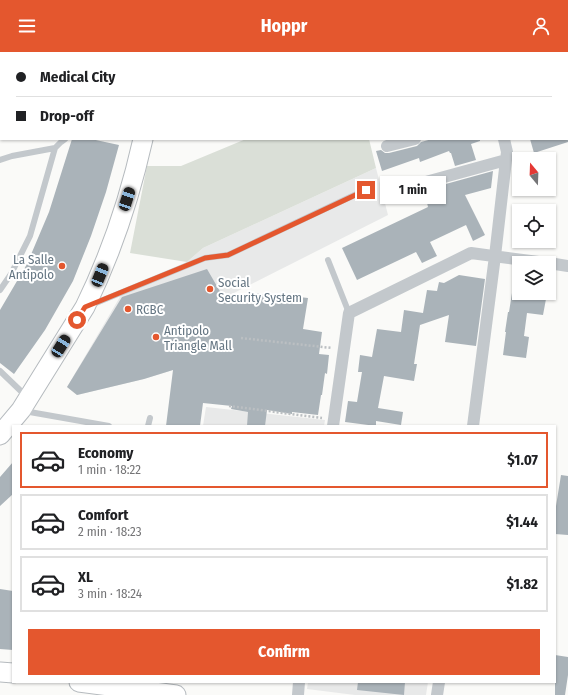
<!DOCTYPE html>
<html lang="en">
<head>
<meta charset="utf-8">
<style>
	body { margin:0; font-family:"Fira Sans Condensed",sans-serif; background:#f2f2f2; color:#202124; height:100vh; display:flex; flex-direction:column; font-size:15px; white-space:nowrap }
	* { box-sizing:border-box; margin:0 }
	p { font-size:13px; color:#757577 }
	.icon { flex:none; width:22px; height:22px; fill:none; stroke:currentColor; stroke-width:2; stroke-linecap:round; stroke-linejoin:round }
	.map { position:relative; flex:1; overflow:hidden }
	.details { position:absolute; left:12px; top:373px; width:544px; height:258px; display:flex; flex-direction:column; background:#fff; border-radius:0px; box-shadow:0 1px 3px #0004 }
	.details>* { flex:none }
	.hud { position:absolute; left:0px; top:0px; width:568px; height:88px; box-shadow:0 1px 3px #0004; display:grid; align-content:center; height:88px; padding:0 16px; background:#fff }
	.needle { width:26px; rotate:341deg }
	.tools { position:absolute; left:512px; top:100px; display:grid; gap:8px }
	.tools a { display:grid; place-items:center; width:44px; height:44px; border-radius:0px; background:#fff; box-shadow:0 1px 3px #0004; font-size:20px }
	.end { position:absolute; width:18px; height:18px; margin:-9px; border:5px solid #e4572e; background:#fff; box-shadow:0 0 0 2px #fff }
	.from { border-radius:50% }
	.bubble { position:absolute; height:28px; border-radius:0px; background:#fff; box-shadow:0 1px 3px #0004; font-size:13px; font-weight:700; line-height:28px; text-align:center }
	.car { position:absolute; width:12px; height:24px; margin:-12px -6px; border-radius:5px; box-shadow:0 0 3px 1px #0007; background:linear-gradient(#222 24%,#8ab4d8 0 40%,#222 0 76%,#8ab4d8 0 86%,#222 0) }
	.hud b { display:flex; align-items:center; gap:14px; height:38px; font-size:15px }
	.hud b+b { border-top:1px solid #e0e0e0 }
	.hud i { width:10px; height:10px; background:#202124 }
	ul { padding:7px 0 0; list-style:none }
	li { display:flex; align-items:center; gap:12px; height:56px; margin:0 8px 6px; padding:0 8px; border:2px solid #e0e0e0; border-radius:0px }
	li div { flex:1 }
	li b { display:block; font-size:15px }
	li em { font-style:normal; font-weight:700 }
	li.current { border-color:#e4572e }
	li>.icon { width:36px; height:36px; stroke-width:1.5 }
	.action { display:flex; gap:8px; margin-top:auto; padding:8px 16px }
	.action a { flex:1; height:46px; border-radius:0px; background:#e4572e; color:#fff; font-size:16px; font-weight:700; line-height:46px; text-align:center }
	header { display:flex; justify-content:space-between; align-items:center; height:52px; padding:0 16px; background:#e4572e; color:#fff; font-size:18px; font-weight:700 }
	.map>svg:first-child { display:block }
	.built { fill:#e8e9e9 }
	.green { fill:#dadfd7 }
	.building { fill:#aab3b9 }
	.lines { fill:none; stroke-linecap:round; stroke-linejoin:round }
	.primary-casing { stroke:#b5babe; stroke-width:21 }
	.path { stroke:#bbbfc2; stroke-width:2.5; stroke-dasharray:2 2; stroke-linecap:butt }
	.lane { stroke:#c3c8cc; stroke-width:6 }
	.street { stroke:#c3c8cc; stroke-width:12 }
	.primary { stroke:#fff; stroke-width:19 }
	.route { stroke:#e4572e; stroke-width:5 }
	.poi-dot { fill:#e4572e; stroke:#fff; stroke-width:1.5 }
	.labels { text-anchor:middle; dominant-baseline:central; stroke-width:4; stroke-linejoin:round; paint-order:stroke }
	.poi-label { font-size:13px; fill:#657683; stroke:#fff; text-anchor:start }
</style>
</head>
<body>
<header><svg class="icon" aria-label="menu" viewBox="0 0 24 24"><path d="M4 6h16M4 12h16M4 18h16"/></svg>Hoppr<svg class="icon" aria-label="person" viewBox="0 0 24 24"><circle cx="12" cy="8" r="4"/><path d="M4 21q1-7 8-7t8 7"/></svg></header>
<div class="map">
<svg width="568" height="643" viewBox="0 0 568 643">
	<rect width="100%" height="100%" fill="#fafaf8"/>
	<!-- built -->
	<path class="built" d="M376,116L388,163L224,246L211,306L144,327L77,343L67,335L124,238L187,210L203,196Z
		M206,355L325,368L324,374H203Z
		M308,630H428L426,643H355L307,637Z"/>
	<!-- green -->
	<path class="green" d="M172,0H347L348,1H172Z
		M246,87H369L376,116L203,196L187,210L130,201L147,114H181Z"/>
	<!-- building -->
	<path class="building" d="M72,87H91L119,93L106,140L91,184L73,229L45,278L14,322L0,311V258L27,212L49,160Z
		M432,87H480V89L471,92L476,108L455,114L451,101H450L449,99L420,110L419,106L382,119L376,99L381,98L385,101H389L417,94L421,90Z
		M530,87H568V90L534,101Z
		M493,119L491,136L465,143L485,183L473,189L466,173L430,190L437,204L422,211L416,200L357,228L342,196L428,155L424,138Z
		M207,217L225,248L255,252L256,241L282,245V243L308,246L303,277L322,280L319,302L329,303L327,322L325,321L322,343H321L318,363L292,360V362L267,358L265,374H247L248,360L231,357L232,354L203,351L200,374H166L173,318L144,327L77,343L67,335L122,245Z
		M459,223L485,227L476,294L445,290L449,263L420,273L414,312H417L414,329L384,324L378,356L403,360L401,373L376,369V374L345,370L348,349L357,350L362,320H358L360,303L372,305L377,277L401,280L404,258L423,261L427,238L437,239L439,230L444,231Z
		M512,241H544L543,247H546L543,263L527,261L524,284L529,285L526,306L503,303L506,280H505L508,260H509Z
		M13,410V442L0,454V425Z
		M561,423L568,424V483L555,482V454H556Z
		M0,537L13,539V598L0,597Z
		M555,603L568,605V623L565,643H555Z
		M358,630H405L404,643L357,638Z"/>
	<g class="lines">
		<defs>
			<path id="primary" d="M157,0V1
				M0,383L21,358L85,255C111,202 130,145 143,87
				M0,620L13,621
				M79,630L176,643"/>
		</defs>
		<!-- primary casing -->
		<use href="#primary" class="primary-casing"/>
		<!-- path -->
		<path class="path" d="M241,286L332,296
			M229,354L322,366"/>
		<!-- lane -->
		<path class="lane" d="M0,58H1
			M0,108L12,104L55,96
			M328,208L349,261
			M0,238L11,222L30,184L55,96L61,90L65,87
			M91,253L205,206L228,203L365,138
			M0,319L26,344
			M24,359L109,374
			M148,374L150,366"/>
		<!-- street -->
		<path class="street" d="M479,0L480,1
			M567,21H568
			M387,94L415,87
			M393,139L506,108
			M549,211L568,214
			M333,374L349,261L471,201L546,211
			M473,374L495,204L506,108L507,100L504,87
			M298,643L299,630
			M437,643L439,630"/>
		<!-- primary -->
		<use href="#primary" class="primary"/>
	</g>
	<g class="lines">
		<!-- route -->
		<path class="route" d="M77,268L85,255L205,206L228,203L366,138"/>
	</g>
	<!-- markers -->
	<g class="poi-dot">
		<circle cx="62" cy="214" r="4"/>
		<circle cx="210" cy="237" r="4"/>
		<circle cx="128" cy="257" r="4"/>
		<circle cx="156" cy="285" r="4"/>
	</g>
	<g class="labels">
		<!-- poi labels -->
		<g class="poi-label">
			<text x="54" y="207" text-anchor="end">La Salle<tspan x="54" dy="15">Antipolo</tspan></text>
			<text x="218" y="230">Social<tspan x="218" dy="15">Security System</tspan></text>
			<text x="136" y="257">RCBC</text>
			<text x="164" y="278">Antipolo<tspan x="164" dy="15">Triangle Mall</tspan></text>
		</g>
	</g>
</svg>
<div class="tools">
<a><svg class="needle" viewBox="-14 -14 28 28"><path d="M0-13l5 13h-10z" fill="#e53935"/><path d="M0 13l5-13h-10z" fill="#757577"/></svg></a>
<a><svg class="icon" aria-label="locate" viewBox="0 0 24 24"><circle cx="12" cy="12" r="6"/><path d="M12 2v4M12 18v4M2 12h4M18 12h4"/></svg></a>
<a><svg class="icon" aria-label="layers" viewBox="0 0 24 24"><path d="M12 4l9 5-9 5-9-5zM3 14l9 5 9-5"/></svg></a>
</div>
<i class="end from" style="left:77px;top:268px"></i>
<i class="end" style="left:366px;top:138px"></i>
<div class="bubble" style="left:380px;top:124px;width:66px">1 min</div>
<i class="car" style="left:127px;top:147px;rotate:18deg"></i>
<i class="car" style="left:100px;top:223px;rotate:22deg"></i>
<i class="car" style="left:61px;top:294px;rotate:32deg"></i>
<div class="hud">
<b><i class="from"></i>Medical City</b>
<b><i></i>Drop-off</b>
</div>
<section class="details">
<ul>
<li class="current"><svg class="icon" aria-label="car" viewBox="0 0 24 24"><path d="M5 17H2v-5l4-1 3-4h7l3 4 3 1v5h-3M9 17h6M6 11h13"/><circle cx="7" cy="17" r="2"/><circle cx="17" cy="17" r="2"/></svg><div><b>Economy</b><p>1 min · 18:22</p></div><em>$1.07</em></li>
<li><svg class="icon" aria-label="car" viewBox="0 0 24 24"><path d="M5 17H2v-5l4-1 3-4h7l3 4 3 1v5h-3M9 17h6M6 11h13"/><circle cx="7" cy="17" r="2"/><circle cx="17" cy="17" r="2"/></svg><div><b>Comfort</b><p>2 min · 18:23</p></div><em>$1.44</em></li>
<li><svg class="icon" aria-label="car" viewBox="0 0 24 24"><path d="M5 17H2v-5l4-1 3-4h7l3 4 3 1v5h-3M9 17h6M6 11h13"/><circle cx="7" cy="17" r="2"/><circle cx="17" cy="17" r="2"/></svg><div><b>XL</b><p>3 min · 18:24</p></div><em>$1.82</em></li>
</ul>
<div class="action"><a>Confirm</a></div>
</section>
</div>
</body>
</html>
